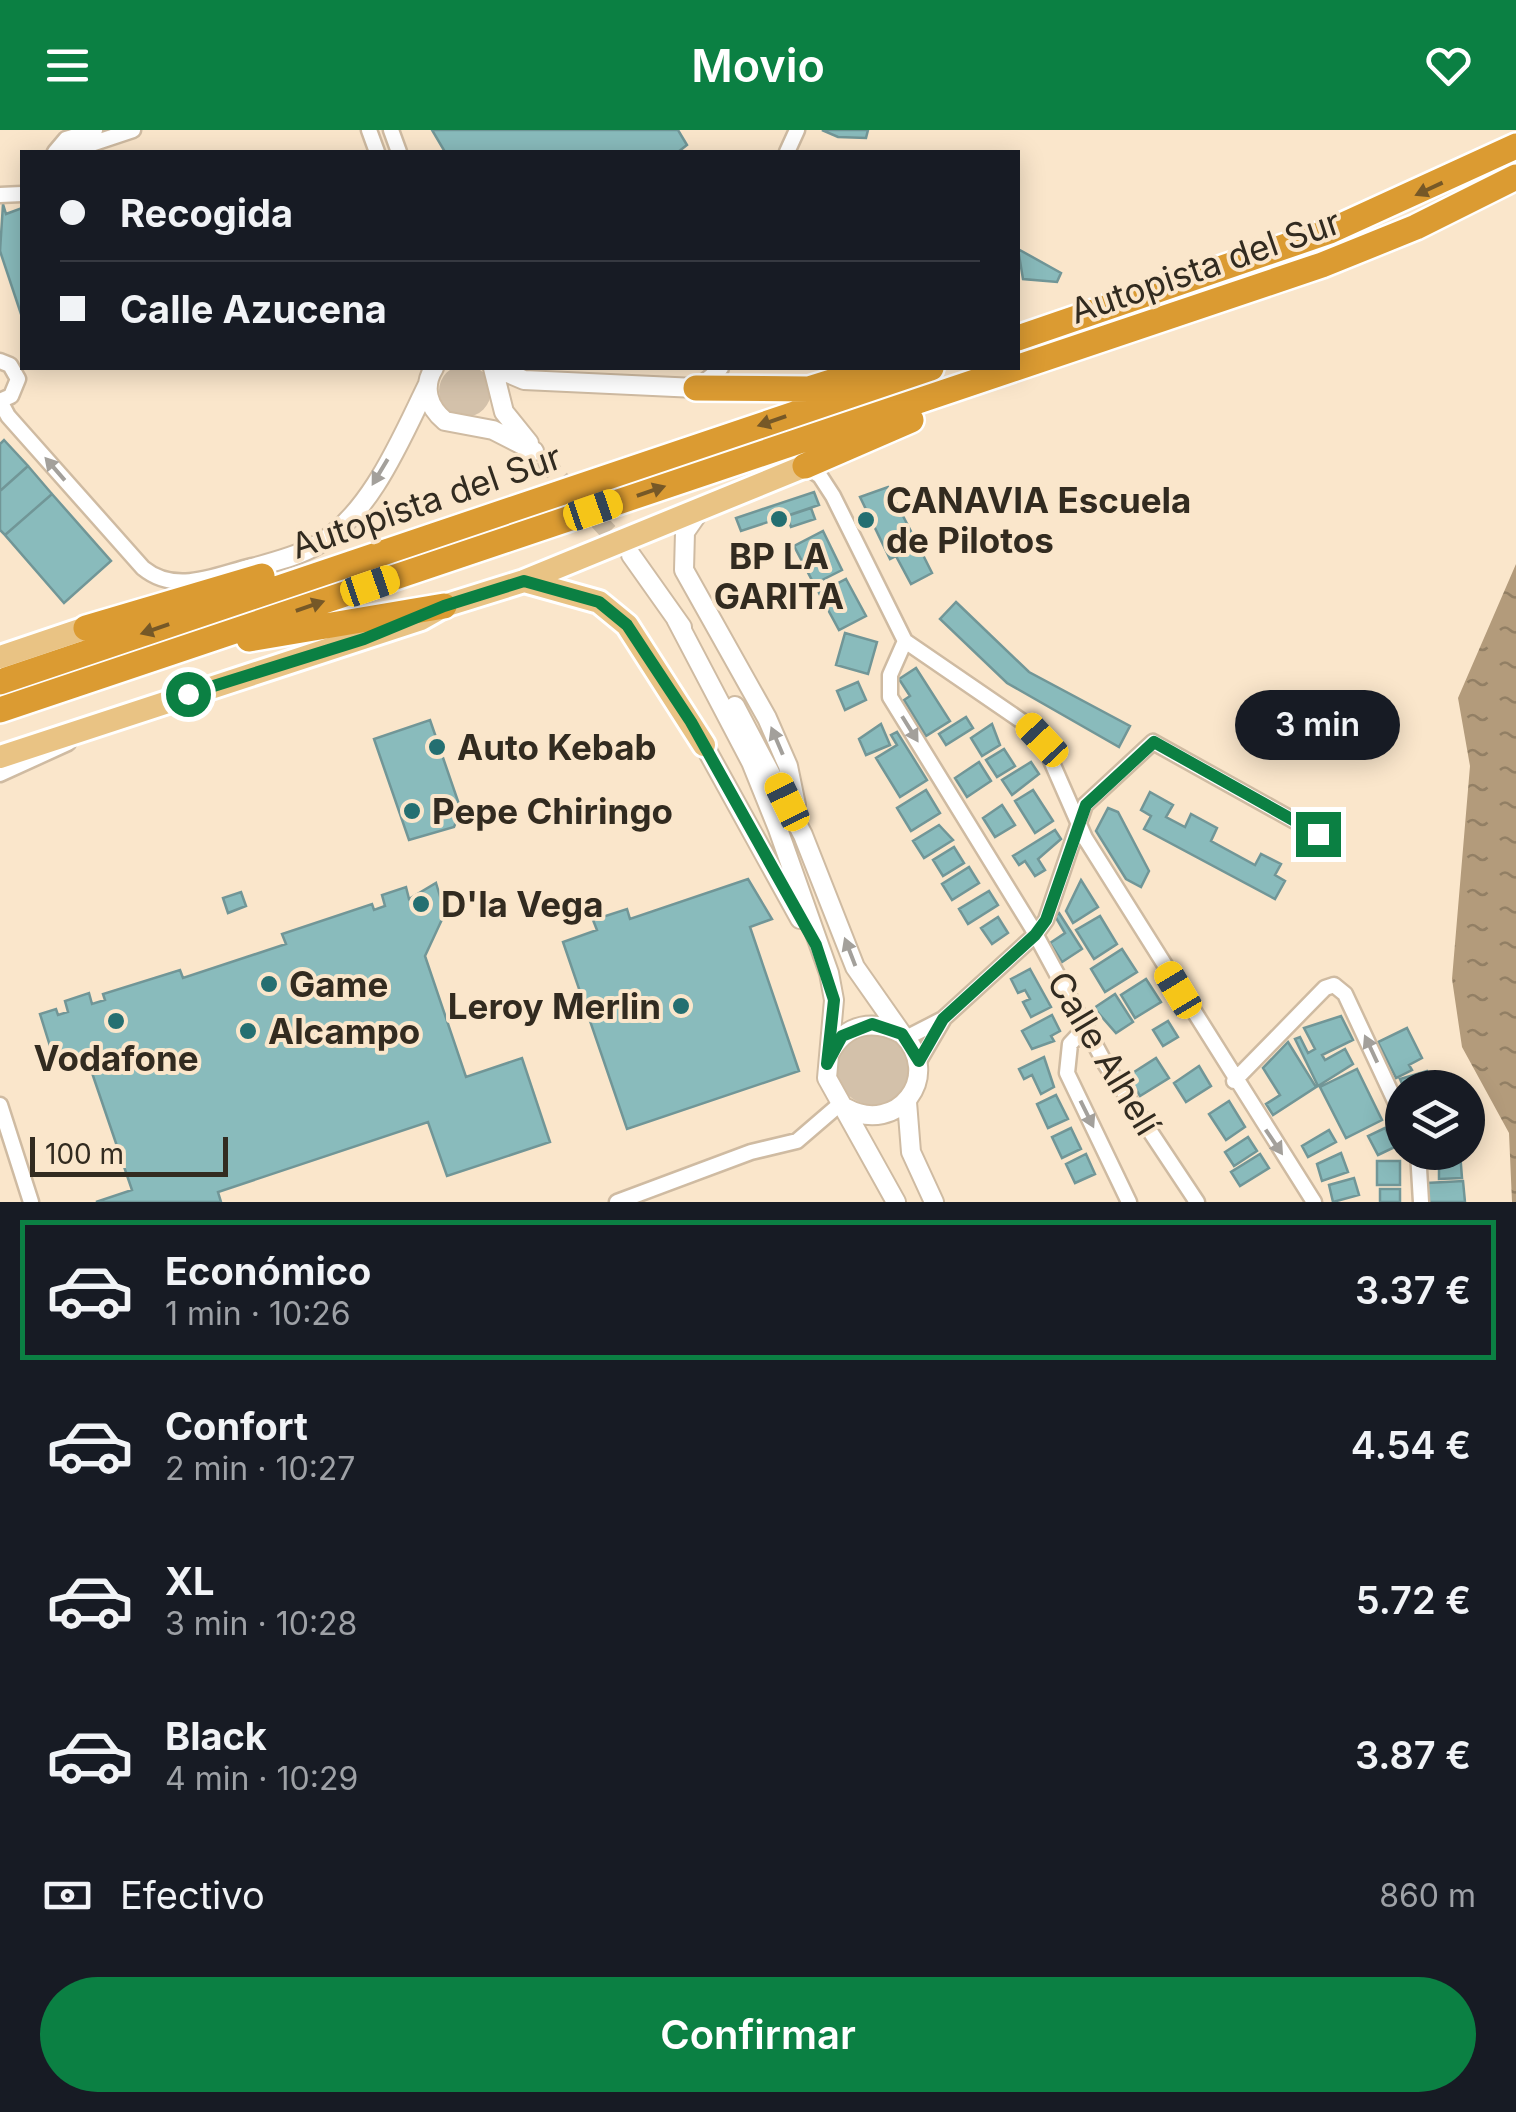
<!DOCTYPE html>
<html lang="es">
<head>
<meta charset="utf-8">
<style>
	body { margin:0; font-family:Inter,sans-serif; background:#20242c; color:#f1f3f6; height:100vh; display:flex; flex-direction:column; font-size:38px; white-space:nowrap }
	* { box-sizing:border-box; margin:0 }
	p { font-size:32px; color:#9ea1a6 }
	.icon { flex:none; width:55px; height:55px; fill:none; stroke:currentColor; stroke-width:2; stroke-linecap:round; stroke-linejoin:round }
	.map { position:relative; height:1072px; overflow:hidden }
	.side { display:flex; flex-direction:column; background:#171b24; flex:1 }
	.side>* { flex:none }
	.top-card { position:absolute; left:20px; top:20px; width:1000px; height:220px; border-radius:0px; box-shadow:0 5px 25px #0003; display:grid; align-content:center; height:220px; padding:0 40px; background:#171b24 }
	.fabs { position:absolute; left:1385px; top:940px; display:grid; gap:20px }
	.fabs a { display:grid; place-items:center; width:100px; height:100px; border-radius:50%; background:#171b24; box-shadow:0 5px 25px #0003; font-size:50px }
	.scale { position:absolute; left:30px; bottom:25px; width:198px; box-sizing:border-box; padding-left:10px; border:5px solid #322b20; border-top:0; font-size:28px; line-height:35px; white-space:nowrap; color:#322b20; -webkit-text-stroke:8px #fae6cb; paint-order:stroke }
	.end { position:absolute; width:45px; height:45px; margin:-22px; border:12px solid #0b8043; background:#fff; box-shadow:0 0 0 5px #fff }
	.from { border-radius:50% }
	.bubble { position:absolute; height:70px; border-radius:35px; background:#171b24; box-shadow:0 5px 25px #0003; font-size:32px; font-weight:600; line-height:70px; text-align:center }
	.car { position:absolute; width:30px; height:60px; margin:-30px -15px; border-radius:12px; box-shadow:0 0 8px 2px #0007; background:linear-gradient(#f5c518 24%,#345 0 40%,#f5c518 0 76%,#345 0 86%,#f5c518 0) }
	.top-card b { display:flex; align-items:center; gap:35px; height:95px; font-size:38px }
	.top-card b+b { border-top:2px solid #363941 }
	.top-card i { width:25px; height:25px; background:#f1f3f6 }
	ul { padding:18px 0 0; list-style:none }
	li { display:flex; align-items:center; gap:30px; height:140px; margin:0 20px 15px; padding:0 20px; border:5px solid transparent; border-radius:0px }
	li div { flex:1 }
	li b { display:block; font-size:38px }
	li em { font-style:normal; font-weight:600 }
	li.selected { border-color:#0b8043 }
	li>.icon { width:90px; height:90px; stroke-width:1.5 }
	.pay { display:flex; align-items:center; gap:25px; height:110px; padding:0 40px; font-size:38px }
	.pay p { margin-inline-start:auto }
	.primary-button { display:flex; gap:20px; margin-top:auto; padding:20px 40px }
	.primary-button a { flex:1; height:115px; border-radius:60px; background:#0b8043; color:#fff; font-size:40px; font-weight:600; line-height:115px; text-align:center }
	header { display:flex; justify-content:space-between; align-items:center; height:130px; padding:0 40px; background:#0b8043; color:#fff; font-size:45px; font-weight:600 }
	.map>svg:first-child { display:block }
	.grass { fill:#d3c1aa }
	.water { fill:url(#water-ripples) }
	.building { fill:#89bbbc; stroke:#719697; stroke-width:2.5 }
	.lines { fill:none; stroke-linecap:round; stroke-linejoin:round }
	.tertiary-tunnel { stroke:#d2c1a9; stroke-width:18; stroke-dasharray:18 9; stroke-linecap:butt }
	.minor-casing { stroke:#cfbba2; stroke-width:19 }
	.tertiary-casing { stroke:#cfbba2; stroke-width:22 }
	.primary-casing { stroke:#fff; stroke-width:28 }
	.motorway-casing { stroke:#fff; stroke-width:30 }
	.minor { stroke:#fff; stroke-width:14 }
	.tertiary { stroke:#fff; stroke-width:18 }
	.primary { stroke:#e9c384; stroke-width:22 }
	.motorway { stroke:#db9b32; stroke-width:25 }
	.oneway { fill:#765827 }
	.oneway2 { fill:#a3a09b }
	.route { stroke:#0b8043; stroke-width:12 }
	.poi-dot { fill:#246f71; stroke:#fae6cb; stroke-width:4 }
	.labels { text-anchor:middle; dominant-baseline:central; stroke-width:8; stroke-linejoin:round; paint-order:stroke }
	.street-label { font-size:35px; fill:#322b20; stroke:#fae6cb }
	.poi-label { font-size:35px; font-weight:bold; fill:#322b20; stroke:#fae6cb; text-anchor:start }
</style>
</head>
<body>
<header><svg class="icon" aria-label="menu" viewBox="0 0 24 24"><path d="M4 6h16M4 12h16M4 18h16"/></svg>Movio<svg class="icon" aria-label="heart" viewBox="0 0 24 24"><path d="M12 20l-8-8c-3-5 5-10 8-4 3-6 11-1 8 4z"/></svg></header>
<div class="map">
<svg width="1516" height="1072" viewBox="0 0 1516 1072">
	<defs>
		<pattern id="water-ripples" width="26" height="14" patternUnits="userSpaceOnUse" patternTransform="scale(2.5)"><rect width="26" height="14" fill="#b39b7b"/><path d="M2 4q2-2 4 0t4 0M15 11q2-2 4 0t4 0" fill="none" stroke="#927f64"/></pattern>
	</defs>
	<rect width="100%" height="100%" fill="#fae6cb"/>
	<!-- grass -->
	<path class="grass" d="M439 261a26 26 0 1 1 52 0a26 26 0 1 1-52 0Z
		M837 939a36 36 0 1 1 72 0a36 36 0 1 1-72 0Z"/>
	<!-- water -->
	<path class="water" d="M1516,434V1072H1512L1509,1003L1462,917L1452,849L1470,636L1458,568Z"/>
	<!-- building -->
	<path class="building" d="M432,0H678L687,15L678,22H445Z
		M822,0H868L866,8L838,7Z
		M3,74L6,84L22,78V187L0,121Z
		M1018,119L1061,143L1057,152L1023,149Z
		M4,310L28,336L0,361V314Z
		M28,336L52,364L5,405L0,400V361Z
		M888,357L918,415L890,429L860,367Z
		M814,362L819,375L741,401L736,388Z
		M52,364L111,431L64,473L5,405Z
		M811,378L815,389L791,397L787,386Z
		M823,401L842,440L814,454L794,416Z
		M918,415L932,443L911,454L896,426Z
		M846,449L866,486L839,500L819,463Z
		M956,472L1029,542L1130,596L1119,617L1007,553L940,489Z
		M845,503L877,512L868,544L836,535Z
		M916,538L950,591L926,606L904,570L910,566L899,549Z
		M858,552L866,570L845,580L837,561Z
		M966,587L973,598L946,615L939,604Z
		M430,590L461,680L454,697L409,710L374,609Z
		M881,594L890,615L866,625L859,609Z
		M992,594L1000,615L982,626L971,608Z
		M897,602L927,650L900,667L876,628L897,615L891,605Z
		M1004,619L1015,636L997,647L986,630Z
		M979,632L991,651L967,667L955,648Z
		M1031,632L1039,644L1012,665L1002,650Z
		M926,660L940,683L911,701L897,678Z
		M1033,660L1053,691L1035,703L1015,671Z
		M1150,662L1173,675L1166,687L1185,697L1191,684L1217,698L1211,711L1255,735L1261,724L1281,734L1275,745L1285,751L1275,769L1144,699L1151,686L1141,680Z
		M1002,675L1015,695L995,707L983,688Z
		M1108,678L1118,682L1149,741L1141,757L1126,749L1096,701Z
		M939,695L953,710L924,728L913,711Z
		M1055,700L1061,709L1038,729L1045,740L1035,746L1025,731L1019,735L1013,726Z
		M954,717L964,733L943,746L933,730Z
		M969,737L979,753L952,770L942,754Z
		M748,749L772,789L750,797L799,941L627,999L563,812L597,800L593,790L627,779L630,789Z
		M1081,750L1098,777L1073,793L1066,781Z
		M436,753L445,783L425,826L466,947L522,928L550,1012L447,1046L428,992L218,1062L221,1072H96L132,1060L90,937L50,916L40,884L56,879L58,885L68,882L65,871L89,863L92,874L105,870L103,864L180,840L183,848L286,814L282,804L372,774L374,780L385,776L382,765L406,757L409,769Z
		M989,761L998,775L968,794L959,779Z
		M241,762L246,776L228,783L223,768Z
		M1059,783L1082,819L1062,832L1050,813L1065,803L1055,786Z
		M1100,786L1117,814L1094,829L1076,800Z
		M998,787L1008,803L992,814L981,798Z
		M1122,819L1137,842L1105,862L1091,839Z
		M1030,839L1051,877L1031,887L1023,872L1030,869L1025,860L1018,863L1011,849Z
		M1146,849L1161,872L1135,888L1121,865Z
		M1115,864L1133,892L1116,903L1094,878Z
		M1052,885L1060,901L1051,906L1054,911L1032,919L1022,901Z
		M1341,886L1353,910L1322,925L1325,930L1345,919L1353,934L1318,956L1295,909L1300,907L1308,923L1315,919L1304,898Z
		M1168,891L1178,907L1163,916L1153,900Z
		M1407,898L1422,928L1409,935L1412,940L1396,948L1378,912Z
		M1288,912L1316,957L1273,985L1266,974L1280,965L1263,938Z
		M1044,927L1054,957L1041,964L1032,945L1024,949L1019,939Z
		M1156,928L1169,948L1140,966L1128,946Z
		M1199,936L1211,956L1186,972L1174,953Z
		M1357,939L1382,990L1346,1008L1320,957Z
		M1427,941L1435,958H1404L1400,949Z
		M1056,965L1068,989L1048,998L1037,974Z
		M1229,971L1245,997L1226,1010L1209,984Z
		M1071,998L1081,1019L1062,1028L1052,1007Z
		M1385,998L1395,1017L1378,1025L1368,1006Z
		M1329,1000L1336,1012L1308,1027L1302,1016Z
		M1248,1007L1257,1021L1234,1036L1225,1022Z
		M1430,1022H1460L1462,1048L1439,1049V1036H1431Z
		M1341,1023L1348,1042L1322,1051L1317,1034Z
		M1086,1024L1095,1044L1075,1053L1066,1034Z
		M1260,1024L1269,1038L1240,1056L1231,1042Z
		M1377,1031H1400V1055H1377Z
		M1354,1048L1359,1065L1333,1072L1329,1055Z
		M1463,1051L1465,1072H1428L1427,1053Z
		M1380,1059H1400V1072H1380Z"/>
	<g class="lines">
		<!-- tertiary-tunnel -->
		<path class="tertiary-tunnel" d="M542,329L626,421"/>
		<defs>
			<path id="minor" d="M369,0L377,22
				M391,0L399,22
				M55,22L66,9L95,0
				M67,22L133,0
				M787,22L797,0
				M0,65L22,64
				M0,231L10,235L18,249L11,266L0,271L8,286L143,438C176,465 215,445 252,436
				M699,256L721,238
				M805,336L820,346L833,366L905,511L1026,594L1042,610L1085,708L1314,1072
				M905,511L890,545V567L1031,796L1106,935L1197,1072
				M0,644L68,613
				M1084,899L1070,914L1067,943L1129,1072
				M906,908L943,889L1035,805L1046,790L1085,675L1153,612L1318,704
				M919,931L943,890
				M1234,951L1325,858L1334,855L1345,864L1402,986
				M0,975L31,1072
				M1418,1022L1421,1072
				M617,1072L751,1022L797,1011L840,974"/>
			<path id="tertiary" d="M434,238C422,257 428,277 445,291L493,300L534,321
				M493,238L504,282L529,313
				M496,238L524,250L696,258
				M701,379L685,402L684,440L767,588L788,636L796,675
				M631,425L682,497
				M243,441C266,433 295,428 317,415C370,385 401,309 427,256
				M676,489L751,632L778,699L829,843L834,870L827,948L896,1072
				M735,576L803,705L855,837L902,904
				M704,615L800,789
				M830,923C846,893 874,889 902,904C944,946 897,1006 846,978
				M907,972L911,1022L934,1072"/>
			<path id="primary" d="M524,451L599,472L627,495L704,615
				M0,527L86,498
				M0,627L421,489L444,476L524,451L805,336"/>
			<path id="motorway" d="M1018,208L1330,101L1516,16
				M696,258L809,259L876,238
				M805,336L911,290
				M86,498L262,446
				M249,509L444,476
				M0,552L931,238
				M0,580L1322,135L1416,97L1516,47"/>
		</defs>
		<!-- minor casing -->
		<use href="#minor" class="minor-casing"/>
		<!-- tertiary casing -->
		<use href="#tertiary" class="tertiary-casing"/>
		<!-- primary casing -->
		<use href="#primary" class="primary-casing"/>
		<!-- motorway casing -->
		<use href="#motorway" class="motorway-casing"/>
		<!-- minor -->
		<use href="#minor" class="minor"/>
		<!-- tertiary -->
		<use href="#tertiary" class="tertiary"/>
		<!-- primary -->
		<use href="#primary" class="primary"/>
		<!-- motorway -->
		<use href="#motorway" class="motorway"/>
	</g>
	<!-- one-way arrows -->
	<defs><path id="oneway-solid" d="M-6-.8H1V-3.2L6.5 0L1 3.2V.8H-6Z" transform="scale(2.5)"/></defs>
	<g class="oneway">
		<use href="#oneway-solid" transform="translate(1429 59) rotate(155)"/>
		<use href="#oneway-solid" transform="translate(772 291) rotate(161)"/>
		<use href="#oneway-solid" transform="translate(651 361) rotate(-19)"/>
		<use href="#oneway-solid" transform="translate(310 476) rotate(-19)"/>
		<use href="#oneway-solid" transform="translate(155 499) rotate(161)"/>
	</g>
	<g class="oneway2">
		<use href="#oneway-solid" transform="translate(55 339) rotate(-131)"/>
		<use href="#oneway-solid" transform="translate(380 342) rotate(121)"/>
		<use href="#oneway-solid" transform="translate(910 599) rotate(58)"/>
		<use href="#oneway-solid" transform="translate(777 611) rotate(-113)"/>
		<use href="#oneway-solid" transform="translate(850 822) rotate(-111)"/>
		<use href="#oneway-solid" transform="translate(1371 919) rotate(-115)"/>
		<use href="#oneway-solid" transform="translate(1087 984) rotate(64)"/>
		<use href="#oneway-solid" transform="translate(1274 1012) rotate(56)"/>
	</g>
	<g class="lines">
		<!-- route -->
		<path class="route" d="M188,564L364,509L444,476L524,451L599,472L627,495L691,592L816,815L834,870L827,934L842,906L872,894L902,904L919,931L943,889L1035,805L1046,790L1086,675L1154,612L1318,704"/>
	</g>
	<!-- markers -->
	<g class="poi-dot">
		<circle cx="779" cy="389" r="10"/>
		<circle cx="866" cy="390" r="10"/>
		<circle cx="437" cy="617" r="10"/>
		<circle cx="412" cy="681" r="10"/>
		<circle cx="421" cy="774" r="10"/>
		<circle cx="269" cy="854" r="10"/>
		<circle cx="681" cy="876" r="10"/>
		<circle cx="116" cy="891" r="10"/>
		<circle cx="248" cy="901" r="10"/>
	</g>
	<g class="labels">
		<!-- street labels -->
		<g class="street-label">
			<text transform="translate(1205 136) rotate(-19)">Autopista del Sur</text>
			<text transform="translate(426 371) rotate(-19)">Autopista del Sur</text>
			<text transform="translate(1104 923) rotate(59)">Calle Alhelí</text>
		</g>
		<!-- poi labels -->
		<g class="poi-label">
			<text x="886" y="370">CANAVIA Escuela<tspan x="886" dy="40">de Pilotos</tspan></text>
			<text x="779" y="426" text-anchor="middle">BP LA<tspan x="779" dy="40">GARITA</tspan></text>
			<text x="457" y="617">Auto Kebab</text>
			<text x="432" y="681">Pepe Chiringo</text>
			<text x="441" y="774">D'la Vega</text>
			<text x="289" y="854">Game</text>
			<text x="661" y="876" text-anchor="end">Leroy Merlin</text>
			<text x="268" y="901">Alcampo</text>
			<text x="116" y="928" text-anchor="middle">Vodafone</text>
		</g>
	</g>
</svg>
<div class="fabs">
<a><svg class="icon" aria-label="layers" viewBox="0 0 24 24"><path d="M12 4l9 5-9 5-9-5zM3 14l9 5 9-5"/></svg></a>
</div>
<div class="scale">100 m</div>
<i class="end from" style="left:188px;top:564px"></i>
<i class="end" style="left:1318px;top:704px"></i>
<div class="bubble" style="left:1235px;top:560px;width:165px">3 min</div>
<i class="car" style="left:593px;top:380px;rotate:71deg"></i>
<i class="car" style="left:370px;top:456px;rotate:71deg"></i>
<i class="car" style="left:1042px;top:610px;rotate:317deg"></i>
<i class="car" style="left:787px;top:672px;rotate:334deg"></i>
<i class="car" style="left:1178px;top:860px;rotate:329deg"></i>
<div class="top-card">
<b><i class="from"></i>Recogida</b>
<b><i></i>Calle Azucena</b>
</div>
</div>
<section class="side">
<ul>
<li class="selected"><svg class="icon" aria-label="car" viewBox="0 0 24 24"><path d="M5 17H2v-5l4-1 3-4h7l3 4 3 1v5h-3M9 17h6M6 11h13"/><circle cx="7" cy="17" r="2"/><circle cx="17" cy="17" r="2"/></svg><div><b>Económico</b><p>1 min · 10:26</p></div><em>3.37 €</em></li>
<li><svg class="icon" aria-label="car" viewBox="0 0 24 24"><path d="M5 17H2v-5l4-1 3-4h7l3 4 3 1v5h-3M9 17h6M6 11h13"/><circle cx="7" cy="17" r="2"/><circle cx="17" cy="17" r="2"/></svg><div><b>Confort</b><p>2 min · 10:27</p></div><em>4.54 €</em></li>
<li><svg class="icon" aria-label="car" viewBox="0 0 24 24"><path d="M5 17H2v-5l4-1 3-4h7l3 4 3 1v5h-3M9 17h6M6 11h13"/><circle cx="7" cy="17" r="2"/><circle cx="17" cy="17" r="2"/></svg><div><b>XL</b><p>3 min · 10:28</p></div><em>5.72 €</em></li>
<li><svg class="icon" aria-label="car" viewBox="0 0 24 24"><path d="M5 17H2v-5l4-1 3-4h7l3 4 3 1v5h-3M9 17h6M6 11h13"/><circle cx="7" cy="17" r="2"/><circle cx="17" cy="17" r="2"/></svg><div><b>Black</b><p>4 min · 10:29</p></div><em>3.87 €</em></li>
</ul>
<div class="pay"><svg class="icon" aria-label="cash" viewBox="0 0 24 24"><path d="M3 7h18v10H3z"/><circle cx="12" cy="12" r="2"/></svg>Efectivo<p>860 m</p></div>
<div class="primary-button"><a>Confirmar</a></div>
</section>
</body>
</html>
